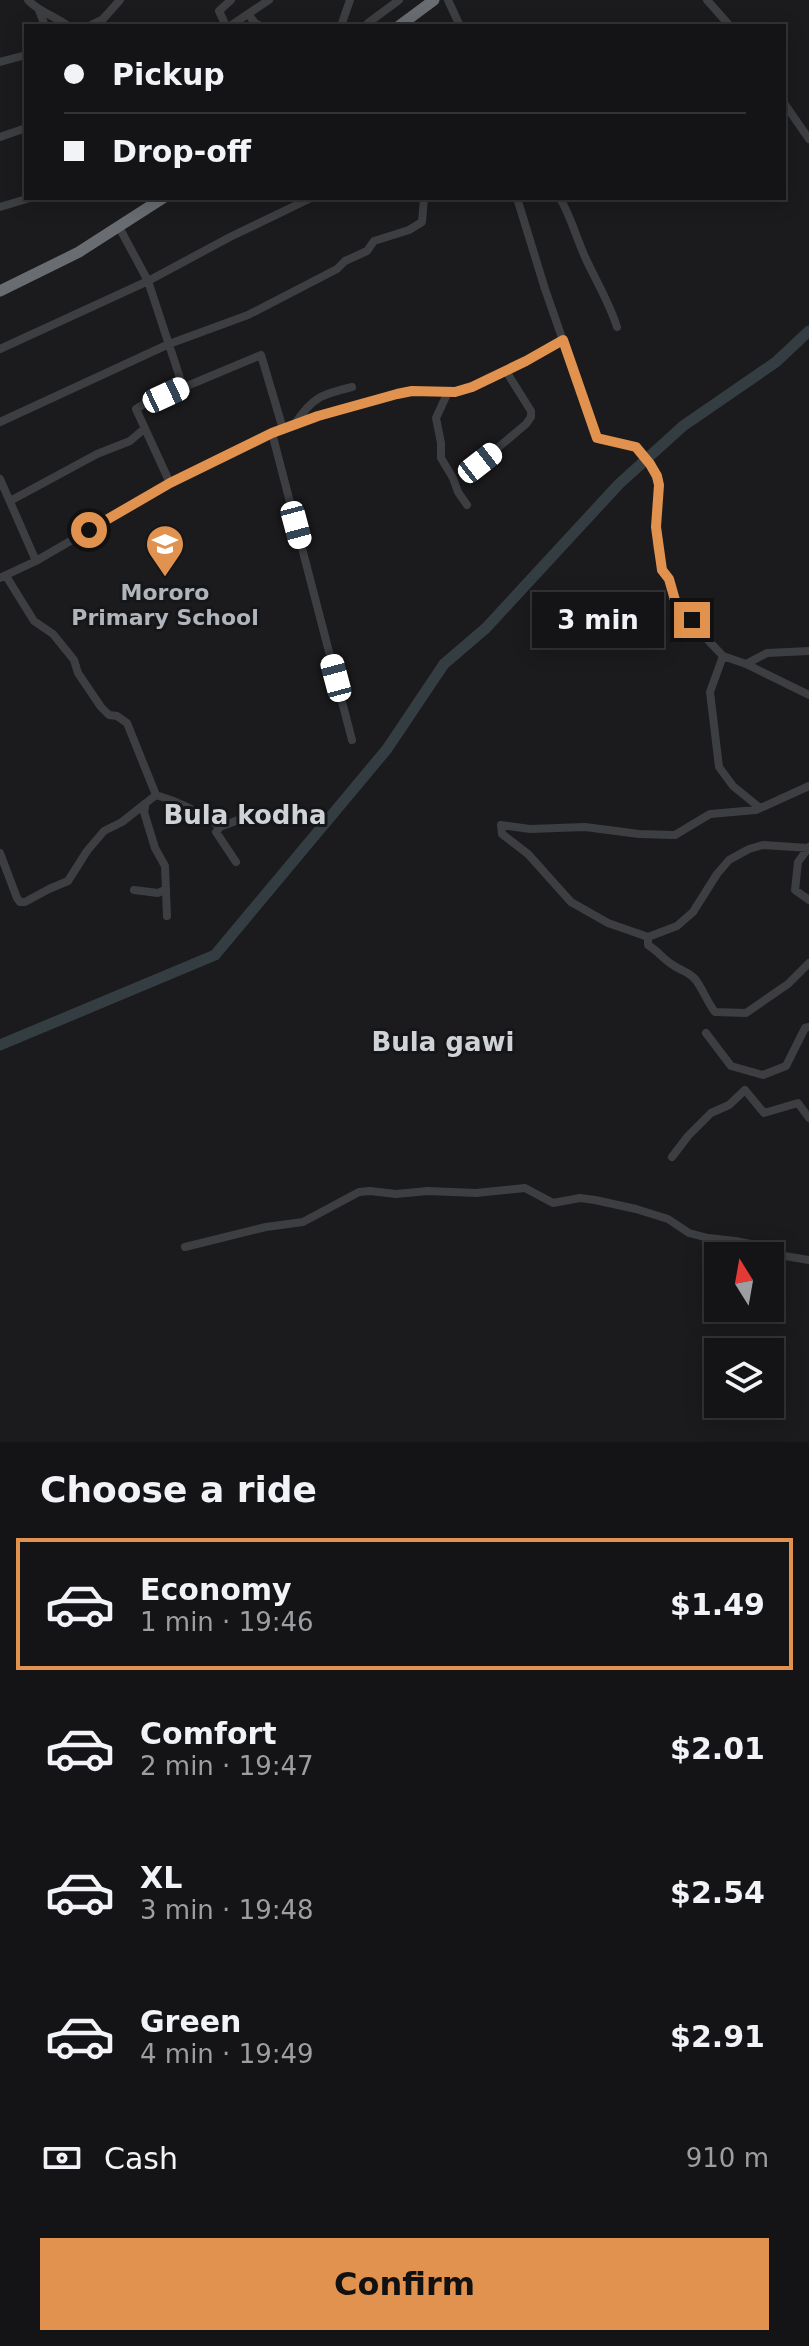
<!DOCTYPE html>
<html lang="en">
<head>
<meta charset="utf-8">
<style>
	body { margin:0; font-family:"DejaVu Sans",sans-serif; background:#1d1d1f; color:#f1f3f6; height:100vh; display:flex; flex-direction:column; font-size:30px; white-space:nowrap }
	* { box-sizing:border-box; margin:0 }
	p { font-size:26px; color:#9d9ea1 }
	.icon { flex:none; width:44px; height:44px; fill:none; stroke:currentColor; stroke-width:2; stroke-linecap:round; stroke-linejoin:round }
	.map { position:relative; height:1442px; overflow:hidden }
	.sheet { display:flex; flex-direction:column; background:#141416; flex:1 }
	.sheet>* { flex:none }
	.guide { position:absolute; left:24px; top:24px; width:762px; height:176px; border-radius:0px; box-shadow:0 4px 20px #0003,0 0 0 2px #333335; display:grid; align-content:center; height:176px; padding:0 40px; background:#141416 }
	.needle { width:52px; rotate:349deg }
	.controls { position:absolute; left:704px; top:1242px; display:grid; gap:16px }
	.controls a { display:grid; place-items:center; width:80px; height:80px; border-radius:0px; background:#141416; box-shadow:0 4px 20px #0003,0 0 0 2px #333335; font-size:40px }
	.end { position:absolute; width:36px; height:36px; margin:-18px; border:10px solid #e1924e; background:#111; box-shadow:0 0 0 4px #111 }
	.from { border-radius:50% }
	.bubble { position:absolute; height:56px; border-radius:0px; background:#141416; box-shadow:0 4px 20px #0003,0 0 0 2px #333335; font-size:26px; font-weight:700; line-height:56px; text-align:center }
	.car { position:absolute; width:24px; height:48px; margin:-24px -12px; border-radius:10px; box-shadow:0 0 6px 2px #0007; background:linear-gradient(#fff 24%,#345 0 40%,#fff 0 76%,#345 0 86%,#fff 0) }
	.guide b { display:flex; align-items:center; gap:28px; height:76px; font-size:30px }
	.guide b+b { border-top:2px solid #333335 }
	.guide i { width:20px; height:20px; background:#f1f3f6 }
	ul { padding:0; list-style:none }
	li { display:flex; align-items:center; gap:24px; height:132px; margin:0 16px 12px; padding:0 24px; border:4px solid transparent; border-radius:0px }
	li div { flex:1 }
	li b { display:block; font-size:30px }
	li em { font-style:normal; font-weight:700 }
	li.selected { border-color:#e1924e }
	li>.icon { width:72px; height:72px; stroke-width:1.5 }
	h2 { padding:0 40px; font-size:36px; line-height:96px }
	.pay { display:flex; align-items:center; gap:20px; height:88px; padding:0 40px; font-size:30px }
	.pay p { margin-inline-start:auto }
	.cta { display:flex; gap:16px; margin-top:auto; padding:16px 40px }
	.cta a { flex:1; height:92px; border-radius:0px; background:#e1924e; color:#111; font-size:32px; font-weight:700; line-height:92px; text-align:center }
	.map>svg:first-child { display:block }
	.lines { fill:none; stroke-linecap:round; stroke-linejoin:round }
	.river { stroke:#343e42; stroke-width:11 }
	.minor { stroke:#3c3e41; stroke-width:8 }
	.highway { stroke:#696d72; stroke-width:11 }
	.route { stroke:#e1924e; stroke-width:10 }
	.labels { text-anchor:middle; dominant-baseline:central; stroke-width:6; stroke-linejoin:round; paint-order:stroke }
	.poi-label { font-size:22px; font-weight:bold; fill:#afb5bb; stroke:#161618 }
	.quarter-label { font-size:26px; font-weight:bold; fill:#cfd3d7; stroke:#161618 }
</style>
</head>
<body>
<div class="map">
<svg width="809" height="1442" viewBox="0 0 809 1442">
	<rect width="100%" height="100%" fill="#1b1b1d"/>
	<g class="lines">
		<!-- river -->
		<path class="river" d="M0,1045L215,955L387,749L444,664L486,628L619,484L683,426L776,362L809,331"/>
		<!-- minor -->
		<path class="minor" d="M28,0C39,12 55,16 68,26
			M448,0L460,26
			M707,0L730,26
			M39,10L45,26
			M248,14L255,23L261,26
			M368,23L399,0
			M89,26L103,19L120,0
			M226,26L219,11L231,0
			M230,26L269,0
			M341,26L350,0
			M0,62L26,55
			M784,103L809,139
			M0,137L26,128
			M517,198L545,289L597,438L636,447L650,464L659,485L656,527L657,546L662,570L669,579L675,600L686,617L723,656L746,664L767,653L809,651
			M560,198C571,217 576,237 585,257C596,281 609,302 617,327
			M0,207L30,198
			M119,227L148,281L183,387
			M0,349L148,281L230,237L311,198
			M448,392L436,418L441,443V458L453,478L458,492L467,505
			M0,422L169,344L248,315L337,269L345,261L367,251L374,241L409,230L422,222L424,198
			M295,424C312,397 323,394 352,387
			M272,433L352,740
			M480,463L526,424L531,417V411L506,371
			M0,479L36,561
			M170,483L136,409L144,404L261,355L283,429
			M10,501L97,454L130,441L144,429
			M6,576L34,621L53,634L74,660L78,673L101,707L109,715L117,716L127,723L156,795L146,803L144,812L155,848L165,866L167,916
			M0,578L36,561L170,483L272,433L318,416L397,394L412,391L455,392L472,387L526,361L563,340
			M723,656L710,692L719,767L733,786L760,808
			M746,664L809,695
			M809,786L756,810L710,814L675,835L639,834L585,827L530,829L501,825L502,834L528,854L571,902L608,923L648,937L677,926L693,912L717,874L729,860L749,849L763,845L809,848
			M156,795C181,802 200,812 220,827L259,812
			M220,827L216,832L236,862
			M809,847L798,862L795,890L809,900
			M0,853L17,898L20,902H25L49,889L68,881L87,851L104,831L122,822L146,803
			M134,890L158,893L166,889
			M648,937V945C658,951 664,960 673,965C681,971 688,971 695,979C703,989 707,1002 715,1012L746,1013L788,984L809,963
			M706,1033L731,1066L763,1075L786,1066L805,1028L809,1027
			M672,1157L688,1136L711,1113L729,1105L745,1090L764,1113L798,1103L809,1118
			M185,1247L266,1227L303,1222L359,1192L370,1191L396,1194L428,1191L476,1193L525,1188L553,1203L580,1198L595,1200L636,1209L668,1219L689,1233L708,1238L735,1241L751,1244L767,1253L809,1260"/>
		<!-- highway -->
		<path class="highway" d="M399,26L434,0
			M0,291L79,252L163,198"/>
	</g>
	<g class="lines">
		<!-- route -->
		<path class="route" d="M89,530L170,483L272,433L318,416L397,394L412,391L455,392L472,387L526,361L563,340L597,438L636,447L650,464L657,476L659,485L656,527L662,570L669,579L675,600L686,617L692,620"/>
	</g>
	<!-- icons -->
	<defs>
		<symbol id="school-pin" viewBox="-11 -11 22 30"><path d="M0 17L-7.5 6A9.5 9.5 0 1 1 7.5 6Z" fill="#e1924e" stroke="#161618"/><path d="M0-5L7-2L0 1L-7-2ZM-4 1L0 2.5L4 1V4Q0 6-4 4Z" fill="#fff"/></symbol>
	</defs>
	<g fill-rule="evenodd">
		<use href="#school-pin" x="143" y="522" width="44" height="60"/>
	</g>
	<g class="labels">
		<!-- poi labels -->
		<g class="poi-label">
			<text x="165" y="592">Mororo<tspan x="165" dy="25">Primary School</tspan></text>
		</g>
		<!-- quarter labels -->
		<g class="quarter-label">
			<text x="245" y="815">Bula kodha</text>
			<text x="443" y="1042">Bula gawi</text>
		</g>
	</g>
</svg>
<div class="controls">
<a><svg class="needle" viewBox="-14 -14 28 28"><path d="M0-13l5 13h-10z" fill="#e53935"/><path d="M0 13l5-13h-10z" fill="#9d9ea1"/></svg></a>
<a><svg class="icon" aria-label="layers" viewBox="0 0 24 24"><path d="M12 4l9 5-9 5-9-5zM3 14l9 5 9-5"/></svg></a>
</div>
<i class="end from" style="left:89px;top:530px"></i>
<i class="end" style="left:692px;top:620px"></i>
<div class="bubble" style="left:532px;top:592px;width:132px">3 min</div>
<i class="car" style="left:166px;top:395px;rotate:65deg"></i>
<i class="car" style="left:480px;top:463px;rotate:52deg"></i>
<i class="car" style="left:296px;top:525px;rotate:165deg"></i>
<i class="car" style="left:336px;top:678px;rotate:345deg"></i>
<div class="guide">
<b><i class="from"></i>Pickup</b>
<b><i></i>Drop-off</b>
</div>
</div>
<section class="sheet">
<h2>Choose a ride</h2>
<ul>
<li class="selected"><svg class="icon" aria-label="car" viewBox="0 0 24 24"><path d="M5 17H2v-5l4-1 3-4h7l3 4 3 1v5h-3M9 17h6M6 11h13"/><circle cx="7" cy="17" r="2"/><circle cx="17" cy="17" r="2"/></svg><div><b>Economy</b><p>1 min · 19:46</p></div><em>$1.49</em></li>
<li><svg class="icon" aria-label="car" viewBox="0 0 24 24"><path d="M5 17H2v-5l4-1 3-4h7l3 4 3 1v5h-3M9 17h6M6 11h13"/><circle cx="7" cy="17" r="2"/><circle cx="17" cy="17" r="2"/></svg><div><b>Comfort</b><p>2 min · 19:47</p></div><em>$2.01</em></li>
<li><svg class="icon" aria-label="car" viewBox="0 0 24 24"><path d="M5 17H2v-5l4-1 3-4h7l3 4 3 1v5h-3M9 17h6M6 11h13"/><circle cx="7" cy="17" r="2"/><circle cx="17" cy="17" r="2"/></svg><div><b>XL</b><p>3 min · 19:48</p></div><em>$2.54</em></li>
<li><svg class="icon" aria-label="car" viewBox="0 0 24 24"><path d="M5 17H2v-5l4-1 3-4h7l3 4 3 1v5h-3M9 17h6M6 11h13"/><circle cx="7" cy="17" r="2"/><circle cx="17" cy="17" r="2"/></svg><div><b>Green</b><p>4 min · 19:49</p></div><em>$2.91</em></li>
</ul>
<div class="pay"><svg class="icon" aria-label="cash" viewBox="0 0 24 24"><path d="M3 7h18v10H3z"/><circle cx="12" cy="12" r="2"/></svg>Cash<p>910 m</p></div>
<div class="cta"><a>Confirm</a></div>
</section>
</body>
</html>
